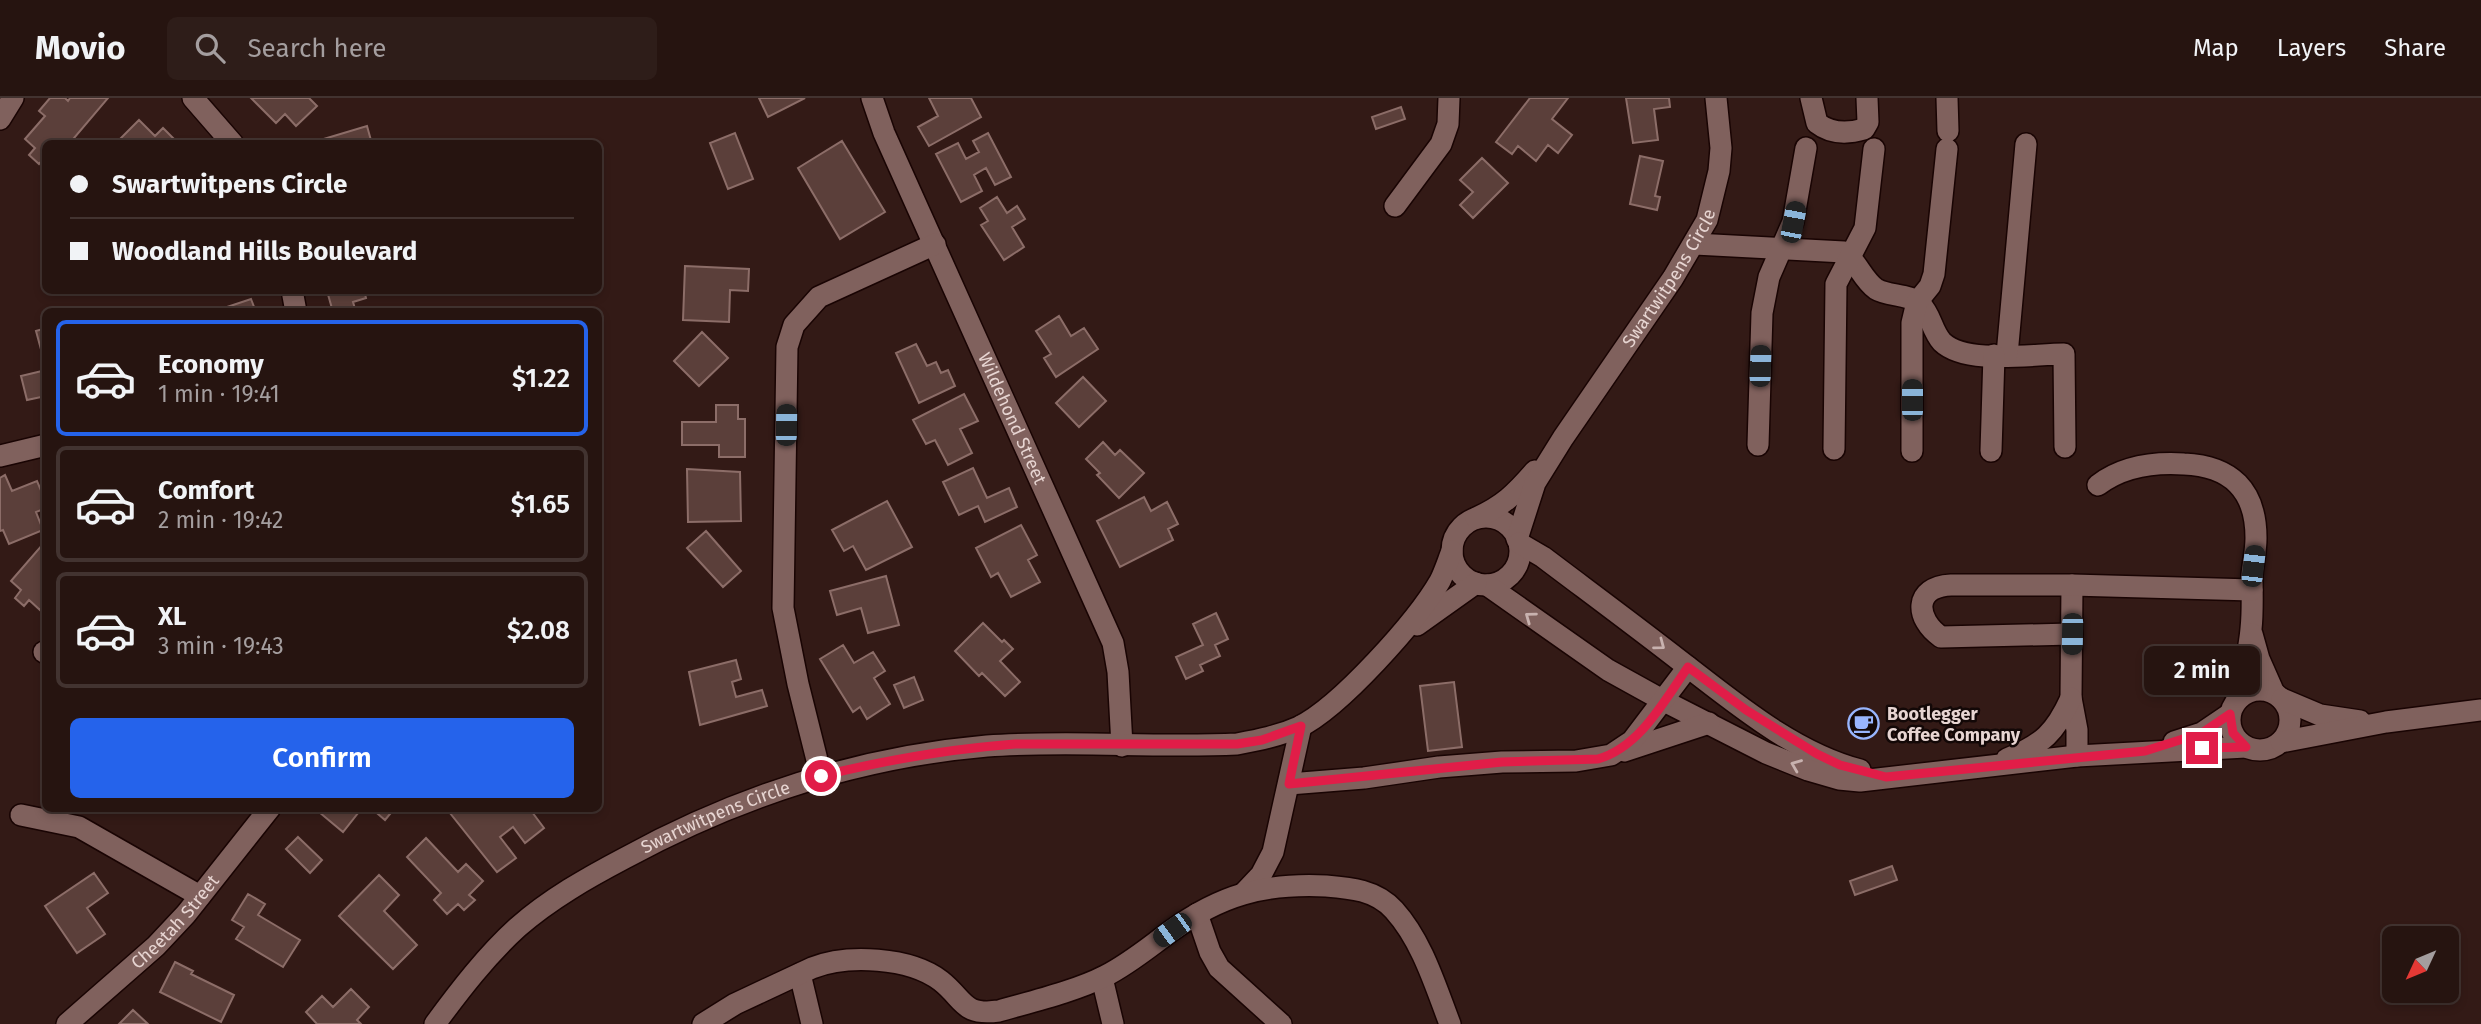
<!DOCTYPE html>
<html lang="en">
<head>
<meta charset="utf-8">
<style>
	body { margin:0; font-family:"Fira Sans",sans-serif; background:#2e1d19; color:#f1f3f6; height:100vh; display:flex; flex-direction:column; font-size:26px; white-space:nowrap }
	* { box-sizing:border-box; margin:0 }
	p { font-size:23px; color:#a49e9f }
	.icon { flex:none; width:38px; height:38px; fill:none; stroke:currentColor; stroke-width:2; stroke-linecap:round; stroke-linejoin:round }
	.map { position:relative; flex:1; overflow:hidden }
	.drawer { position:absolute; left:42px; top:210px; width:560px; height:504px; display:flex; flex-direction:column; background:#261410; border-radius:10px; box-shadow:0 4px 10px #0003,0 0 0 2px #423330 }
	.drawer>* { flex:none }
	.hud { position:absolute; left:42px; top:42px; width:560px; height:154px; border-radius:10px; box-shadow:0 4px 10px #0003,0 0 0 2px #423330; display:grid; align-content:center; height:154px; padding:0 28px; background:#261410 }
	.needle { width:46px; rotate:226deg }
	.tools { position:absolute; left:2382px; top:828px; display:grid; gap:14px }
	.tools a { display:grid; place-items:center; width:77px; height:77px; border-radius:10px; background:#261410; box-shadow:0 4px 10px #0003,0 0 0 2px #423330; font-size:35px }
	.end { position:absolute; width:32px; height:32px; margin:-16px; border:9px solid #e11d48; background:#fff; box-shadow:0 0 0 4px #fff }
	.from { border-radius:50% }
	.bubble { position:absolute; height:49px; border-radius:10px; background:#261410; box-shadow:0 4px 10px #0003,0 0 0 2px #423330; font-size:23px; font-weight:600; line-height:49px; text-align:center }
	.car { position:absolute; width:21px; height:42px; margin:-21px -10px; border-radius:9px; box-shadow:0 0 5px 2px #0007; background:linear-gradient(#222 24%,#8ab4d8 0 40%,#222 0 76%,#8ab4d8 0 86%,#222 0) }
	.hud b { display:flex; align-items:center; gap:24px; height:66px; font-size:26px }
	.hud b+b { border-top:2px solid #423330 }
	.hud i { width:18px; height:18px; background:#f1f3f6 }
	ul { padding:12px 0 0; list-style:none }
	li { display:flex; align-items:center; gap:21px; height:116px; margin:0 14px 10px; padding:0 14px; border:4px solid #423330; border-radius:10px }
	li div { flex:1 }
	li b { display:block; font-size:26px }
	li em { font-style:normal; font-weight:600 }
	li.current { border-color:#2563eb }
	li>.icon { width:63px; height:63px; stroke-width:1.5 }
	.cta { display:flex; gap:14px; margin-top:auto; padding:14px 28px }
	.cta a { flex:1; height:80px; border-radius:10px; background:#2563eb; color:#fff; font-size:28px; font-weight:600; line-height:80px; text-align:center }
	header { display:flex; align-items:center; gap:42px; box-sizing:border-box; height:98px; padding:0 35px; background:#261410; border-bottom:2px solid #423330 }
	header strong { font-size:33px }
	nav { display:flex; gap:38px; margin-inline-start:auto; font-size:24px }
	.search { width:490px; height:63px; background:#2e1d19; display:flex; align-items:center; gap:18px; box-sizing:border-box; padding:0 24px; border-radius:10px; color:#a49e9f; font-size:26px }
	.map>svg:first-child { display:block }
	.building { fill:#5b3f3a; stroke:#8c6d68; stroke-width:2 }
	.lines { fill:none; stroke-linecap:round; stroke-linejoin:round }
	.minor-casing { stroke:#190403; stroke-width:24 }
	.minor { stroke:#80615d; stroke-width:21 }
	.oneway { stroke:#c8b2af }
	.route { stroke:#e11d48; stroke-width:9 }
	.labels { text-anchor:middle; dominant-baseline:central; stroke-width:5; stroke-linejoin:round; paint-order:stroke }
	.street-label { font-size:18px; fill:#e7d5d2; stroke:#130807 }
	.poi-label { font-size:18px; font-weight:bold; fill:#e7d5d2; stroke:#130807; text-anchor:start }
</style>
</head>
<body>
<header>
<strong>Movio</strong>
<div class="search"><svg class="icon" aria-label="search" viewBox="0 0 24 24"><circle cx="10" cy="10" r="6"/><path d="M15 15l6 6"/></svg>Search here</div>
<nav><a>Map</a><a>Layers</a><a>Share</a></nav>
</header>
<div class="map">
<svg width="2481" height="926" viewBox="0 0 2481 926">
	<rect width="100%" height="100%" fill="#331a16"/>
	<!-- building -->
	<path class="building" d="M50,0H65L68,3L70,0H108L69,46H46V58L39,66L29,57L35,50L25,41L45,18L39,13Z
		M251,0H309L317,8L296,28L285,16L276,25Z
		M759,0H805L768,19Z
		M929,0H971L981,19L929,48L918,29L938,18Z
		M1530,0H1568L1552,21L1572,37L1558,55L1548,47L1536,63L1518,48L1512,56L1496,44Z
		M1626,0H1669L1670,9L1654,11L1658,42L1633,45Z
		M1401,9L1405,21L1376,31L1372,19Z
		M139,22L155,38L163,30L179,46H119L117,44Z
		M367,28L372,46H307Z
		M735,35L753,81L728,91L710,45Z
		M988,35L1011,79L995,87L986,70L974,77L982,93L961,104L936,56L958,45L966,61L979,54L973,43Z
		M842,43L885,114L840,141L798,70Z
		M1640,58L1663,63L1655,98L1660,99L1657,112L1630,106Z
		M1482,60L1508,85L1473,120L1460,107L1473,94L1460,82Z
		M997,99L1007,115L1017,108L1025,121L1012,129L1024,149L1004,162L981,127L988,123L980,110Z
		M685,168L749,171L748,193L730,192L729,224L683,222Z
		M364,192L366,200L353,204L356,214H333L327,193Z
		M251,201L256,214H212Z
		M1059,218L1071,238L1084,230L1098,251L1056,279L1044,260L1051,256L1036,233Z
		M46,230V270L36,233Z
		M702,234L728,260L699,288L674,263Z
		M916,246L927,268L936,264L941,275L948,272L955,288L919,305L896,255Z
		M46,272V298L27,302L21,278Z
		M1083,279L1106,303L1079,329L1056,305Z
		M964,296L978,323L960,331L972,355L948,367L935,342L926,346L913,322Z
		M716,307H738V321H745V359H719V347H682V324H716Z
		M1103,344L1115,357L1120,352L1144,375L1119,400L1097,377L1100,375L1086,361Z
		M973,370L987,400L1009,390L1017,409L985,424L978,408L959,417L943,384Z
		M687,371L740,374L741,423L688,424Z
		M5,377L12,393L37,383L46,404V410L36,414L43,432L9,446L3,432L0,433V380Z
		M1144,399L1151,413L1167,404L1178,426L1168,431L1173,442L1120,469L1097,423Z
		M887,403L912,449L866,472L853,448L844,453L832,432Z
		M1021,427L1037,457L1028,462L1040,484L1011,499L998,475L991,479L976,450Z
		M706,433L741,473L723,489L687,450Z
		M43,446L46,448V505L40,512L29,502L24,508L15,500L21,492L11,483Z
		M886,478L899,527L868,535L861,510L837,517L830,493Z
		M1216,515L1228,541L1215,547L1220,558L1200,567L1203,573L1186,581L1176,559L1203,547L1193,526Z
		M983,525L1002,544L1004,542L1013,551L1000,563L1020,584L1005,598L982,575L979,578L955,553Z
		M843,547L854,565L873,554L885,573L874,580L890,606L867,621L860,609L853,614L820,561Z
		M736,562L741,581L732,584L736,599L762,592L767,608L700,627L689,574Z
		M914,579L923,602L904,610L894,587Z
		M1454,584L1462,649L1428,653L1420,588Z
		M321,710H362L343,734L319,714Z
		M371,710H395L385,722Z
		M446,710H529L544,730L525,745L513,729L500,739L516,760L497,774Z
		M298,739L322,762L310,775L286,751Z
		M426,740L458,774L466,766L483,783L469,797L475,802L464,812L458,806L447,816L434,802L441,795L407,759Z
		M1892,768L1897,782L1855,797L1850,783Z
		M94,775L108,795L87,810L105,836L77,855L45,808Z
		M379,777L399,797L384,813L417,847L393,871L339,818Z
		M248,796L265,806L258,817L300,842L283,869L236,841L244,829L232,822Z
		M175,864L193,873L191,876L234,897L221,924L160,894Z
		M351,891L369,909L357,922L361,926H317L306,914L322,898L333,909Z
		M133,912L148,926H119Z"/>
	<g class="lines">
		<defs>
			<g id="minor">
				<path d="M193,0L233,46"/>
				<path id="s1" d="M872,0L884,35L1113,545L1118,574L1122,648"/>
				<path d="M1811,0L1817,25C1831,36 1847,36 1864,31L1868,24L1867,0"/>
				<path d="M1947,0L1948,33"/>
				<path d="M0,21L13,0"/>
				<path d="M1395,108L1441,46L1448,26L1449,0"/>
				<path d="M1695,146L1844,154C1858,164 1862,181 1876,191C1889,199 1910,195 1921,207C1931,217 1932,233 1942,244C1966,267 2032,256 2064,256L2065,349"/>
				<path d="M292,192L296,214"/>
				<path d="M2007,257L2026,46"/>
				<path d="M1758,347L1762,215L1769,179L1793,124L1806,50"/>
				<path d="M1834,351L1836,186L1865,130L1874,51"/>
				<path d="M1912,353V225L1917,204L1930,188L1934,176L1947,51"/>
				<path d="M1991,353L1994,257"/>
				<path d="M0,358L46,347"/>
				<path d="M2098,387C2123,368 2154,364 2184,366C2231,368 2256,392 2256,440C2256,453 2253,465 2252,477C2252,495 2253,513 2251,531C2249,554 2243,577 2239,600"/>
				<circle cx="1486" cy="453" r="34"/>
				<path d="M1476,420C1503,408 1515,396 1535,373"/>
				<path id="s2" d="M1517,441L1535,385L1563,340L1673,180L1707,122L1719,73L1721,50L1716,0"/>
				<path d="M1519,445L1543,459C1588,493 1634,527 1679,562C1734,604 1792,654 1860,672"/>
				<path d="M1487,487L1608,572L1664,603L1766,655L1808,672L1839,681L1860,683L2077,658L2246,649"/>
				<path d="M2072,487L2071,600L2077,632V658"/>
				<path d="M1417,527L1476,485"/>
				<path d="M2072,536L1941,539C1915,521 1913,489 1951,487H2072L2252,492"/>
				<path d="M2252,536L2259,561L2274,595"/>
				<path d="M44,554H46"/>
				<circle cx="2260" cy="622" r="30"/>
				<path d="M2282,601L2320,617L2360,623"/>
				<path d="M2174,644L2202,635L2230,616"/>
				<path d="M2281,644L2386,624L2481,612"/>
				<path d="M1624,653L1709,625"/>
				<path d="M2007,661C2043,646 2055,635 2071,600"/>
				<path d="M821,678L798,586L783,510L787,249L794,227L819,199L935,146"/>
				<path d="M1289,686L1364,680L1439,669L1502,664L1576,663L1611,657L1632,643L1688,569"/>
				<path d="M21,717L79,729L200,798"/>
				<path d="M1244,795L1261,777L1273,754L1301,628"/>
				<path d="M1197,816L1210,854L1219,870L1281,926"/>
				<path d="M800,876L812,926"/>
				<path d="M1102,880L1113,926"/>
				<path id="s3" d="M67,926L156,848L186,816L270,710"/>
				<path id="s4" d="M435,926C460,892 487,857 518,829C550,801 587,780 625,760C737,699 860,659 987,648C1070,642 1154,650 1237,646C1258,642 1279,638 1299,629C1340,609 1417,523 1440,483C1445,473 1448,463 1452,453"/>
				<path d="M703,926L735,906L812,870C847,856 910,859 941,883C965,902 962,918 999,913C1030,904 1076,893 1105,878C1129,866 1149,849 1171,833C1221,797 1263,785 1326,788C1351,790 1376,792 1394,812C1422,843 1435,887 1450,926"/>
			</g>
		</defs>
		<!-- minor casing -->
		<use href="#minor" class="minor-casing"/>
		<!-- minor -->
		<use href="#minor" class="minor"/>
	</g>
	<!-- one-way arrows -->
	<defs><path id="oneway-chevron" d="M-2-3.5L2.5 0L-2 3.5" fill="none" stroke-width="1.6" stroke-linecap="round" stroke-linejoin="round" transform="scale(1.75)"/></defs>
	<g class="oneway">
		<use href="#oneway-chevron" transform="translate(1530 519) rotate(-144)"/>
		<use href="#oneway-chevron" transform="translate(1660 547) rotate(37)"/>
		<use href="#oneway-chevron" transform="translate(1796 667) rotate(-158)"/>
	</g>
	<g class="lines">
		<!-- route -->
		<path class="route" d="M821,678C886,662 949,651 1015,646H1237L1262,642L1301,628L1289,686L1502,664L1598,661C1640,649 1664,603 1688,569L1746,612L1817,656L1840,667L1886,679L2145,653L2202,635L2230,616L2233,635L2246,649L2202,650"/>
	</g>
	<!-- icons -->
	<defs>
		<symbol id="cafe-ring" viewBox="-11 -11 22 22"><circle r="9.5" fill="#130807" stroke="#98b5fd" stroke-width="1.5"/><path d="M-5.5-4.5H6V0H3Q3 3.5 0 3.5H-2.5Q-5.5 3.5-5.5 0ZM3-3.2v2h1.7v-2ZM-6 4.5H4V6H-6Z" fill="#98b5fd"/></symbol>
	</defs>
	<g fill-rule="evenodd">
		<use href="#cafe-ring" x="1846" y="608" width="35" height="35"/>
	</g>
	<g class="labels">
		<!-- street labels -->
		<g class="street-label">
			<text stroke="none"><textPath href="#s2" startOffset="304">Swartwitpens Circle</textPath></text>
			<text stroke="none"><textPath href="#s1" startOffset="350">Wildehond Street</textPath></text>
			<text stroke="none"><textPath href="#s4" startOffset="355">Swartwitpens Circle</textPath></text>
			<text stroke="none"><textPath href="#s3" startOffset="149">Cheetah Street</textPath></text>
		</g>
		<!-- poi labels -->
		<g class="poi-label">
			<text x="1887" y="616">Bootlegger<tspan x="1887" dy="21">Coffee Company</tspan></text>
		</g>
	</g>
</svg>
<div class="tools">
<a><svg class="needle" viewBox="-14 -14 28 28"><path d="M0-13l5 13h-10z" fill="#e53935"/><path d="M0 13l5-13h-10z" fill="#a49e9f"/></svg></a>
</div>
<i class="end from" style="left:821px;top:678px"></i>
<i class="end" style="left:2202px;top:650px"></i>
<div class="bubble" style="left:2144px;top:548px;width:116px">2 min</div>
<i class="car" style="left:1793px;top:124px;rotate:11deg"></i>
<i class="car" style="left:1760px;top:268px;rotate:2deg"></i>
<i class="car" style="left:1912px;top:302px;rotate:0deg"></i>
<i class="car" style="left:786px;top:327px;rotate:1deg"></i>
<i class="car" style="left:2253px;top:468px;rotate:7deg"></i>
<i class="car" style="left:2072px;top:536px;rotate:181deg"></i>
<i class="car" style="left:1172px;top:832px;rotate:234deg"></i>
<div class="hud">
<b><i class="from"></i>Swartwitpens Circle</b>
<b><i></i>Woodland Hills Boulevard</b>
</div>
<section class="drawer">
<ul>
<li class="current"><svg class="icon" aria-label="car" viewBox="0 0 24 24"><path d="M5 17H2v-5l4-1 3-4h7l3 4 3 1v5h-3M9 17h6M6 11h13"/><circle cx="7" cy="17" r="2"/><circle cx="17" cy="17" r="2"/></svg><div><b>Economy</b><p>1 min · 19:41</p></div><em>$1.22</em></li>
<li><svg class="icon" aria-label="car" viewBox="0 0 24 24"><path d="M5 17H2v-5l4-1 3-4h7l3 4 3 1v5h-3M9 17h6M6 11h13"/><circle cx="7" cy="17" r="2"/><circle cx="17" cy="17" r="2"/></svg><div><b>Comfort</b><p>2 min · 19:42</p></div><em>$1.65</em></li>
<li><svg class="icon" aria-label="car" viewBox="0 0 24 24"><path d="M5 17H2v-5l4-1 3-4h7l3 4 3 1v5h-3M9 17h6M6 11h13"/><circle cx="7" cy="17" r="2"/><circle cx="17" cy="17" r="2"/></svg><div><b>XL</b><p>3 min · 19:43</p></div><em>$2.08</em></li>
</ul>
<div class="cta"><a>Confirm</a></div>
</section>
</div>
</body>
</html>
